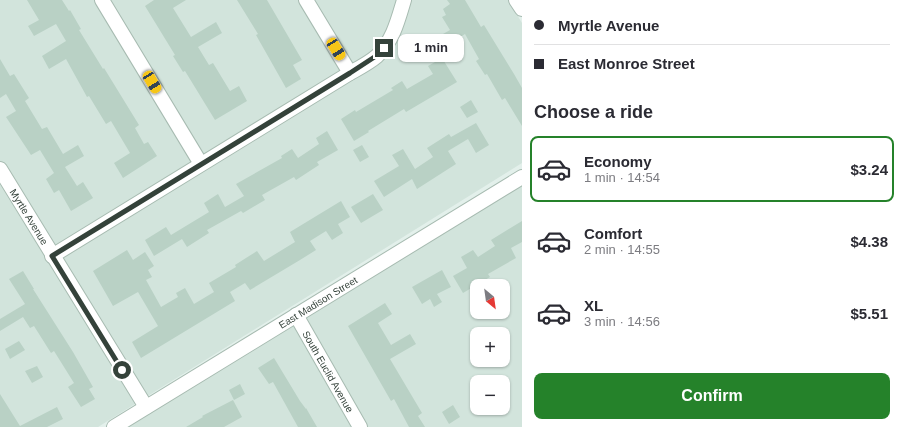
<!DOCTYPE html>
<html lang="en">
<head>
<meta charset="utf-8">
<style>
	body { margin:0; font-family:Arial,sans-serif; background:#f7f7f7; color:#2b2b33; height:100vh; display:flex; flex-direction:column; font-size:15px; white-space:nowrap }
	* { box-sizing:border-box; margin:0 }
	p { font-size:13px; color:#7c7c81 }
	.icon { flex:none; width:22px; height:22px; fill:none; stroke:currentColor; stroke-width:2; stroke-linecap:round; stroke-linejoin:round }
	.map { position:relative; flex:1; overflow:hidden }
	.drawer { display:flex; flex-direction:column; background:#fff; width:380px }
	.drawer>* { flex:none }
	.top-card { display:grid; align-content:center; height:88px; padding:0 12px; background:#fff }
	.needle { width:26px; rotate:151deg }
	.buttons { position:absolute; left:470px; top:279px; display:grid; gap:8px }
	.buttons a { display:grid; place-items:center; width:40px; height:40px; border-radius:8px; background:#fff; box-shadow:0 1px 3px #0004; font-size:20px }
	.end { position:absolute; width:18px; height:18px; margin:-9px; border:5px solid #34423a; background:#fff; box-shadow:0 0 0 2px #fff }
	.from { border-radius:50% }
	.bubble { position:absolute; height:28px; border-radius:8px; background:#fff; box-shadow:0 1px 3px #0004; font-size:13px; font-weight:700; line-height:28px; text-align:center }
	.car { position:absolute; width:12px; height:24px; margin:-12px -6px; border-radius:5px; box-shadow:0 0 3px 1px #0007; background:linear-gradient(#f5c518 24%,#345 0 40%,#f5c518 0 76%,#345 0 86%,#f5c518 0) }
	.top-card b { display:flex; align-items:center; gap:14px; height:38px; font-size:15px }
	.top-card b+b { border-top:1px solid #e1e1e2 }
	.top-card i { width:10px; height:10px; background:#2b2b33 }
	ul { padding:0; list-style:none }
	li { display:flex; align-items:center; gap:12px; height:66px; margin:0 8px 6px; padding:0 4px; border:2px solid transparent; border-radius:8px }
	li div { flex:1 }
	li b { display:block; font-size:15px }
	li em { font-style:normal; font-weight:700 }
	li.selected { border-color:#25822a }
	li>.icon { width:36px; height:36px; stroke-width:1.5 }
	h2 { padding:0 12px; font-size:18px; line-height:48px }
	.primary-button { display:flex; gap:8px; margin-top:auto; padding:8px 12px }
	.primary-button a { flex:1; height:46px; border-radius:8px; background:#25822a; color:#fff; font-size:16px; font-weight:700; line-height:46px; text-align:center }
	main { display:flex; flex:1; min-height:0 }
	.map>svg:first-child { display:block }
	.residential { fill:#d2e4dc; fill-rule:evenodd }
	.building { fill:#b9d1c5 }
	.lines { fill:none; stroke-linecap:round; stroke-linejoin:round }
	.street-casing { stroke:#a7bbb1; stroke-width:16 }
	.street { stroke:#fff; stroke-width:14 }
	.route { stroke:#34423a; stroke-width:5 }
	.labels { text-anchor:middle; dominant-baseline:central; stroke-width:4; stroke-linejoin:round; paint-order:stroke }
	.street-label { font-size:10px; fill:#34423a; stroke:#fff }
</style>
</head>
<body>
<main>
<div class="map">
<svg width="522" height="427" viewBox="0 0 522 427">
	<rect width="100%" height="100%" fill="#e3f0eb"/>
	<!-- residential -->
	<path class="residential" d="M0,0H508L522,23V163L98,427H0Z
		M522,176V427H120ZM477,286H503V312H477ZM477,334H503V360H477ZM477,382H503V408H477Z"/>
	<!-- building -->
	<path class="building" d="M27,0H62L69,11L70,10L81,29L79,30L103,69L104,68L139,125L135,128L144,144L148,142L157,156L123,178L114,163L130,153L111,121L106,124L89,96L87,97L66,59L49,69L42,56L66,41L56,24L34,36L28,26L39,20Z
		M154,0H186L173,8L191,37L216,22L222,33L198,47L209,65L213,63L230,91L239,86L247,101L215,120L185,71L183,72L173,56L175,55L145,6Z
		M237,0H267L302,60L293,65L301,79L286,88L256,35L258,34Z
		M447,0H465L481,27L484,25L514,74L522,88V126L505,98L502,100L487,74L485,75L476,61L479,59L465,34L442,48L436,38L450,30L442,17L446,15L443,9L450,4Z
		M442,58L457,82L406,112L404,109L368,131L369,132L354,141L341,119L355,110L356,112L393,90L391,88L402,81L407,89L433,74L428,66Z
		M0,59L10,76L14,74L29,98L25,101L42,129L47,127L63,154L78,145L84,156L65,167L77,186L83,182L93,198L71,211L59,190L54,193L46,179L54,173L40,150L31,155L6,117L16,111L6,94L0,98Z
		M471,100L478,112L467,118L460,107Z
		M476,123L489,145L476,153L468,139L448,151L456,164L417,189L412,179L384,197L374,181L399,166L392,155L403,149L415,169L433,157L427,148L449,134L451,137Z
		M327,131L338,150L317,162L319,165L296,180L294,177L262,195L265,200L243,213L241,211L207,230L209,233L187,247L182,239L154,256L145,240L166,227L171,235L209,212L204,203L218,194L225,207L244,196L236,184L282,158L281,156L292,149L298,158L319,144L316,138Z
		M362,145L369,157L360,162L353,150Z
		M373,194L383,210L361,223L351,207Z
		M341,201L350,217L338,224L343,233L332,240L326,231L310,241L316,250L300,260L250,290L245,283L230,292L235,301L141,358L132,342L158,326L138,292L113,306L93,271L127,250L133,260L145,252L154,266L148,270L152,277L146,280L161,307L178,297L176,293L185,288L194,304L214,292L209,283L236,267L235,265L257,251L264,261L295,242L290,232Z
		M522,221V242L511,248L516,258L488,274L490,277L463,293L453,276L467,268L461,257L473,250L478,257L495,246L491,240Z
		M442,270L451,287L437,294L442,302L434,307L430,299L422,304L412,287Z
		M23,271L34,289H33L73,352L93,387L89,389L95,399L81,407L68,387L74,383L54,351L51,353L34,326L30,328L23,317L0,331V319L25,304L9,279Z
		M385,303L392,314L378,323L391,345L410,334L416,344L390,359L422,413L418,416L425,427H409L394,399L391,401L348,326Z
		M19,341L25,350L10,359L5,349Z
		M274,358L300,401L306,409V408L317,427H298L273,382L269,384L258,368Z
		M37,366L43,377L32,383L25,371Z
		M240,384L245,394L234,400L229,390Z
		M0,394L20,426L57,407L63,419L47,427H0Z
		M233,400L242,417L224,427H186L203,417L202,416Z
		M453,405L460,417L449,424L442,412Z"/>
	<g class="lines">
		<defs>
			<g id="street">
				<path d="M102,0L201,164"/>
				<path d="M306,0L350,73"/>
				<path d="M516,0L522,9"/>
				<path id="s1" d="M0,169L146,407"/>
				<path d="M52,256L350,73C359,68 369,63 377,56C393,41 398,20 404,0"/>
				<path id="s2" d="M296,315L360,427"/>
				<path id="s3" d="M114,427L522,177"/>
			</g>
		</defs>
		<!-- street casing -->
		<use href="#street" class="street-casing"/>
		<!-- street -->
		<use href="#street" class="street"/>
	</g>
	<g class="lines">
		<!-- route -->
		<path class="route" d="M122,370L52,256L350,73L376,56L384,48"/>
	</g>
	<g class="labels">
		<!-- street labels -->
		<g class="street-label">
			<text stroke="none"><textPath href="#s1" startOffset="56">Myrtle Avenue</textPath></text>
			<text stroke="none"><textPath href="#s3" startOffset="239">East Madison Street</textPath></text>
			<text stroke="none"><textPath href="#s2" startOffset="65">South Euclid Avenue</textPath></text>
		</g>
	</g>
</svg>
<div class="buttons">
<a><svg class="needle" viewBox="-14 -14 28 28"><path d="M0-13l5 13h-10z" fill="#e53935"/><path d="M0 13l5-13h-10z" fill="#7c7c81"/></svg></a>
<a>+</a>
<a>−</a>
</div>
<i class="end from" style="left:122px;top:370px"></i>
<i class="end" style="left:384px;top:48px"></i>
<div class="bubble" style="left:398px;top:34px;width:66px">1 min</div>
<i class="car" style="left:336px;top:49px;rotate:148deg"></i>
<i class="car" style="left:152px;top:82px;rotate:149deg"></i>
</div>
<section class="drawer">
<div class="top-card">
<b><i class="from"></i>Myrtle Avenue</b>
<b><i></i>East Monroe Street</b>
</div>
<h2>Choose a ride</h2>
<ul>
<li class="selected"><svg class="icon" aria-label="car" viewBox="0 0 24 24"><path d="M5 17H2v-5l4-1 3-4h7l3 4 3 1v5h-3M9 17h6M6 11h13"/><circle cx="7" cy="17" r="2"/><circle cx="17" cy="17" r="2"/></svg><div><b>Economy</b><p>1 min · 14:54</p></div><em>$3.24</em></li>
<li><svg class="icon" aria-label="car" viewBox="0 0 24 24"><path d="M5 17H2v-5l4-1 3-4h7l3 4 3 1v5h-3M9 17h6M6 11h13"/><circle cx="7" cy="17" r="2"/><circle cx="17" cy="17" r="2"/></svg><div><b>Comfort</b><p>2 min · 14:55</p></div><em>$4.38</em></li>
<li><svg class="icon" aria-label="car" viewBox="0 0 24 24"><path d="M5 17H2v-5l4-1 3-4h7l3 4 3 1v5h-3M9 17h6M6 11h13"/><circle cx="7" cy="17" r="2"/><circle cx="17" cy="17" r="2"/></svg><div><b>XL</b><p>3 min · 14:56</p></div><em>$5.51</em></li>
</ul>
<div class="primary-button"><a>Confirm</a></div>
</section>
</main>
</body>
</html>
